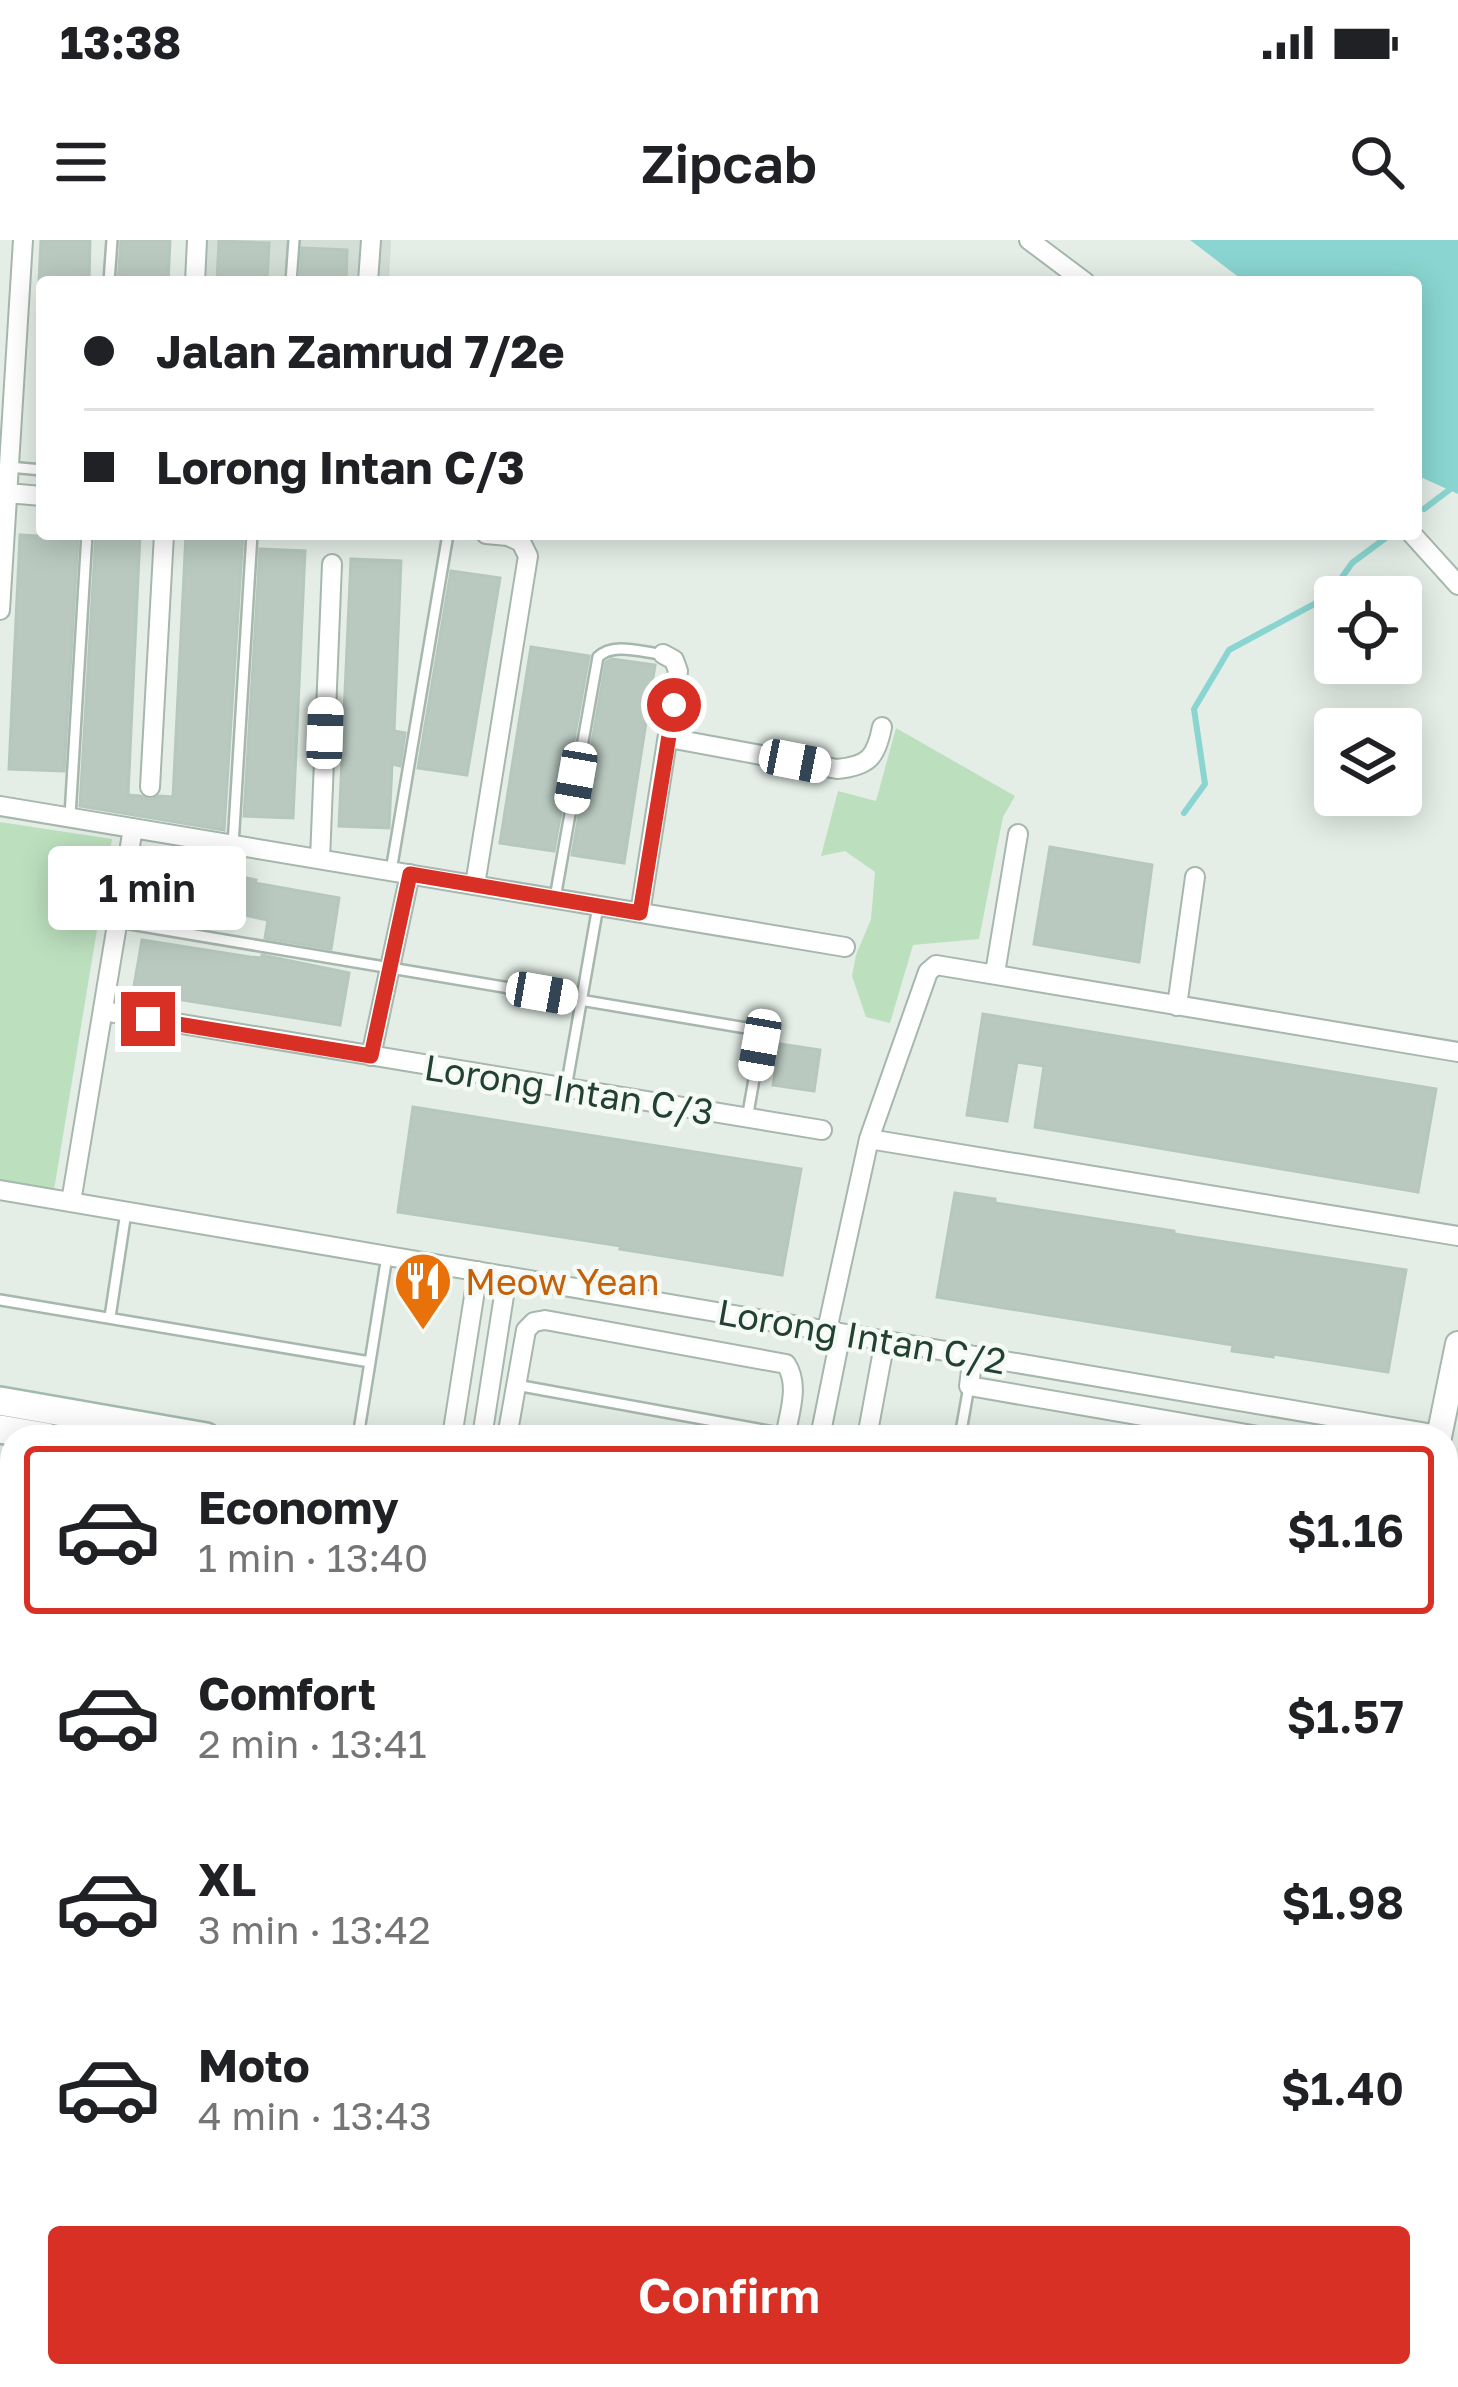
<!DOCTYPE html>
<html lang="en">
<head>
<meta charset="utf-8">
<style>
	body { margin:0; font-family:"Golos Text",sans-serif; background:#f2f2f2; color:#202124; height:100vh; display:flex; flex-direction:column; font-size:45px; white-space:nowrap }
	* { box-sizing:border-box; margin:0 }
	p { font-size:39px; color:#757577 }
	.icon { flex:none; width:66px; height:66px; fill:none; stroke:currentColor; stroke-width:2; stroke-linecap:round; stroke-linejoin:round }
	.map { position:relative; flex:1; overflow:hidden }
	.sheet { position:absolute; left:0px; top:1185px; width:1458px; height:963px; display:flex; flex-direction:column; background:#fff; border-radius:36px 36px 0 0; box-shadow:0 6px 30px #0003 }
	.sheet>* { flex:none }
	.hud { position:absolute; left:36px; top:36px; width:1386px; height:264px; border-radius:12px; box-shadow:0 6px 30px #0003; display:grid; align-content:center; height:264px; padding:0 48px; background:#fff }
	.tools { position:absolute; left:1314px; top:336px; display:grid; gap:24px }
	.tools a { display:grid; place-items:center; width:108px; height:108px; border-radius:12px; background:#fff; box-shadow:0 6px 30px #0003; font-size:60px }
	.end { position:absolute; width:54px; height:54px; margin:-27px; border:15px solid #d93025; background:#fff; box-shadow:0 0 0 6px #fff }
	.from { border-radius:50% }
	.bubble { position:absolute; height:84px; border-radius:12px; background:#fff; box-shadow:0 6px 30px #0003; font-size:39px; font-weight:600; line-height:84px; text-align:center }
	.car { position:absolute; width:36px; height:72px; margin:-36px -18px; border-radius:15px; box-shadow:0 0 9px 3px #0007; background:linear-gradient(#fff 24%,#345 0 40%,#fff 0 76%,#345 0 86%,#fff 0) }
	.hud b { display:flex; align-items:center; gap:42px; height:114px; font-size:45px }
	.hud b+b { border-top:3px solid #e0e0e0 }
	.hud i { width:30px; height:30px; background:#202124 }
	ul { padding:21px 0 0; list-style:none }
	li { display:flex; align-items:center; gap:36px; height:168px; margin:0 24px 18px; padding:0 24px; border:6px solid transparent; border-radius:12px }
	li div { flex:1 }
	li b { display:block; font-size:45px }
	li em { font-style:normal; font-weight:600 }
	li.active { border-color:#d93025 }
	li>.icon { width:108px; height:108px; stroke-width:1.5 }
	.action { display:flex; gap:24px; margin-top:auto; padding:24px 48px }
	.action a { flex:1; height:138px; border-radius:12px; background:#d93025; color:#fff; font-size:48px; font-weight:600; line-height:138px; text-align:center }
	.status { display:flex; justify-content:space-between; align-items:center; height:84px; padding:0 60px; background:#fff; direction:ltr }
	.status svg { height:33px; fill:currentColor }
	header { display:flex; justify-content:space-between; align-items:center; height:156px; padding:0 48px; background:#fff; font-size:54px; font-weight:600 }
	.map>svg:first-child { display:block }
	.built { fill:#d2ded6 }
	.green { fill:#bce0be }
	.water { fill:#8ad5d1 }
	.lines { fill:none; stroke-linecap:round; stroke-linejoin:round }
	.stream { stroke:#8ad5d1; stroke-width:6 }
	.building { fill:#b9c9c0; stroke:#b6c8bd; stroke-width:3 }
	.service-casing { stroke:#a6b7ad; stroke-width:14 }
	.minor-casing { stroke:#a6b7ad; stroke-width:22 }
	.tertiary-casing { stroke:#a6b7ad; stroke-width:28 }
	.secondary-casing { stroke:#a2baad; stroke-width:32 }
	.service { stroke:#fff; stroke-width:9 }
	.minor { stroke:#fff; stroke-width:18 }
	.tertiary { stroke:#fff; stroke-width:24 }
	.secondary { stroke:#fff; stroke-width:27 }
	.route { stroke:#d93025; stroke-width:15 }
	.labels { text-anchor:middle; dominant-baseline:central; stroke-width:9; stroke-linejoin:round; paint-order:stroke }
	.street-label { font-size:36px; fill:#224132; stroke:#f5faf6 }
	.food-label { font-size:36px; fill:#c56008; stroke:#f5faf6; text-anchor:start }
</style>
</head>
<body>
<div class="status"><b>13:38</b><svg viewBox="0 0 49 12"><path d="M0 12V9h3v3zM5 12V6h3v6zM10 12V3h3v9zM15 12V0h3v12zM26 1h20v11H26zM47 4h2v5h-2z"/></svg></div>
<header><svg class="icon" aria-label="menu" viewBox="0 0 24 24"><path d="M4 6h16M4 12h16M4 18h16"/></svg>Zipcab<svg class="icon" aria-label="search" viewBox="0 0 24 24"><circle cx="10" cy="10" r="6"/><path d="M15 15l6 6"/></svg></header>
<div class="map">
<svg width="1458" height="2147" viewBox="0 0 1458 2147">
	<rect width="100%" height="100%" fill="#e4eee7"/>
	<!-- built -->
	<path class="built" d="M204,0H391L389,42H203Z"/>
	<!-- green -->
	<path class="green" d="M896,488L1015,556L1003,577L979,699L913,705L890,783L866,777L852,736L856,715L871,679L875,632L845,611L821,616L838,551L876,561Z
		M0,582L112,599L54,950L0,940Z"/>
	<!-- water -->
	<path class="water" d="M1190,0H1458V254L1416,235V42H1245Z"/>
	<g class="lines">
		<!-- stream -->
		<path class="stream" d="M1424,269L1449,250L1458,239
			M1184,573L1205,544L1194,469L1229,410L1329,356L1352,323L1391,294"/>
	</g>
	<!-- building -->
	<path class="building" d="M41,0H90L89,42H39Z
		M121,0H170L168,42H118Z
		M219,1L269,3L267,42H217Z
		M302,8L347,10L346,42H300Z
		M96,294H140L128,555L140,556L150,560L159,556L173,557L186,294H243L224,590L80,566Z
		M20,295L78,298L64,531L9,529Z
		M260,309L305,311L293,578L244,576Z
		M351,319L401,321L394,491L405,493L400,526L392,524L389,588L339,586Z
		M451,331L500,338L467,535L418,528Z
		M531,407L589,416L554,611L500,603Z
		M612,419L655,425L624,623L572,615L606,422Z
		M1050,607L1152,625L1139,722L1034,704Z
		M166,621L256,640L255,643L339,658L331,709L265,698L268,680L152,656L157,630L164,632Z
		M142,700L250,717L262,718V715L349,733L340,785L133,752Z
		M983,774L1436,849L1418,952L1035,887L1044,826L1017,822L1007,881L967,875Z
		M780,804L820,810L814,851L773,845Z
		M413,867L801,929L782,1035L620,1009L621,1006L398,972Z
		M955,953L995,959V963L1174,991V994L1406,1030L1388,1132L1273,1114V1117L1232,1111L1233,1105L937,1057Z"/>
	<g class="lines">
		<defs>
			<path id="service" d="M109,42L112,0
				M291,42L294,0
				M9,227L42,230
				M70,576L87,294
				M233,605L252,294
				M391,631L448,294
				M555,658L598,417C613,402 641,412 661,414
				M118,682L752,789L759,795L760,805L747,879
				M566,848L598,666
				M0,1060L370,1122
				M110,1077L126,972
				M516,1145L785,1194
				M358,1197L387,1016
				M960,1197L969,1146
				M1195,2136L1242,2147
				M1262,2147L1277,2136"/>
			<path id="minor" d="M1029,0L1085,42
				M195,42L197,0
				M368,42L371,0
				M7,253L42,256
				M1412,294L1458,345
				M0,370L23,0
				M669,498L837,529C868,526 876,518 882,487
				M150,547L164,294
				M0,566L845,707
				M320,619L332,324
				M475,645L528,316L521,302L508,296L486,294
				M640,673L678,431L674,420L663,414
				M995,733L1018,594
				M1177,766L1195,637
				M103,771L822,890
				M371,816L410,634
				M869,899L1458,996
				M0,950L1439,1195
				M71,962L133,588
				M827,1090L869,899L928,732L936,725L1458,812
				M973,1116L969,1146L1264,1197
				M452,1197L478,1031
				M482,1197L507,1036
				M507,1197L526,1090L534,1082L545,1080L786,1124C800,1145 789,1174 785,1197
				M820,1197L841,1093
				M867,1197L885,1100
				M0,1568L12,1570
				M0,1744L4,1745
				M68,2136L142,2147
				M1193,2136H1195
				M2,2147L12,2086
				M736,2147L738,2136"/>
			<path id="tertiary" d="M1439,1197L1458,1104"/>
			<path id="secondary" d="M0,1161L206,1197
				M0,1189L47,1197
				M1446,1406L1458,1409
				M1446,1433L1458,1436"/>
		</defs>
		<!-- service casing -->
		<use href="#service" class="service-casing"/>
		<!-- minor casing -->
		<use href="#minor" class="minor-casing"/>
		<!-- tertiary casing -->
		<use href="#tertiary" class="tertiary-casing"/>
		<!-- secondary casing -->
		<use href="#secondary" class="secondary-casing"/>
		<!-- service -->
		<use href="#service" class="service"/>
		<!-- minor -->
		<use href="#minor" class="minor"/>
		<!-- tertiary -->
		<use href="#tertiary" class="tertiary"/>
		<!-- secondary -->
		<use href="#secondary" class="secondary"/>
	</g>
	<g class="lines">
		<!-- route -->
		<path class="route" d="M148,779L371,816L410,634L640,673L674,465"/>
	</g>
	<!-- icons -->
	<defs>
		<symbol id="restaurant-pin" viewBox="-11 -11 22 30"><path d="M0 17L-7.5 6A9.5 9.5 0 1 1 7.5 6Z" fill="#e8710a" stroke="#f5faf6"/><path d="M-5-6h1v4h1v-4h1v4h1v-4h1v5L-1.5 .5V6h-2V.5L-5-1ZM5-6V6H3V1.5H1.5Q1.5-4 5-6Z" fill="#fff"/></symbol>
	</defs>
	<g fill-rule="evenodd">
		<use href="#restaurant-pin" x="390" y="1008" width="66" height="90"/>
	</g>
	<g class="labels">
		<!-- street labels -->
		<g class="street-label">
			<text transform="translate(569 849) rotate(9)">Lorong Intan C/3</text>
			<text transform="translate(862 1096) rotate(10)">Lorong Intan C/2</text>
		</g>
		<!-- food labels -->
		<g class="food-label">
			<text x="465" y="1041">Meow Yean</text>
		</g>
	</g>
</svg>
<div class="tools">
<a><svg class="icon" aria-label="locate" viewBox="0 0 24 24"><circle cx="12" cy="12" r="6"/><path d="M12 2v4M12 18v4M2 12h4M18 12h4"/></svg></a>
<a><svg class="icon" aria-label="layers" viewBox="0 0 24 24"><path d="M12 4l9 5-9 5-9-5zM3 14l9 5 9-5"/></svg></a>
</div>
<i class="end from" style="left:674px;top:465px"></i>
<i class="end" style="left:148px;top:779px"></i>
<div class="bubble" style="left:48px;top:606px;width:198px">1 min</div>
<i class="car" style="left:325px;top:493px;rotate:2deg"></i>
<i class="car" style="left:795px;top:521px;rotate:101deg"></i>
<i class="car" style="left:576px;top:538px;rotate:190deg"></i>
<i class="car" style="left:542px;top:753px;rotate:100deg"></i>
<i class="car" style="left:760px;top:805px;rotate:190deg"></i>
<div class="hud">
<b><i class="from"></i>Jalan Zamrud 7/2e</b>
<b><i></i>Lorong Intan C/3</b>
</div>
<section class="sheet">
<ul>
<li class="active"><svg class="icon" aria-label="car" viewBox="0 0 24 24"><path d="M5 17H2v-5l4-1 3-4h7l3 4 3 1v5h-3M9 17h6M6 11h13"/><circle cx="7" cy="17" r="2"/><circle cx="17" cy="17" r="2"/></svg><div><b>Economy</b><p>1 min · 13:40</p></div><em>$1.16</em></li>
<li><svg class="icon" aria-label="car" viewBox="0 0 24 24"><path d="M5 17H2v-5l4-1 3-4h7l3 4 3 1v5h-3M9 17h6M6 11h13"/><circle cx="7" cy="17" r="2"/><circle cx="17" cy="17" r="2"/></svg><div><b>Comfort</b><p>2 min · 13:41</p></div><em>$1.57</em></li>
<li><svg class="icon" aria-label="car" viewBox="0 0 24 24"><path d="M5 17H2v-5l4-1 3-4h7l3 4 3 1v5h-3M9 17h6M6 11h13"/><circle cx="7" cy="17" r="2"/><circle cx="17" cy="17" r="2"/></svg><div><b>XL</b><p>3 min · 13:42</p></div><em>$1.98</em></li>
<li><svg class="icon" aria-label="car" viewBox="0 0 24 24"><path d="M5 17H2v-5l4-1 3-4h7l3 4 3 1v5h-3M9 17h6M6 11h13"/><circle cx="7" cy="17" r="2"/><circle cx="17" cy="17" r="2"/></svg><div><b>Moto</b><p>4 min · 13:43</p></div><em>$1.40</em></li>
</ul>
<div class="action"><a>Confirm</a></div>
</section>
</div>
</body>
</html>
